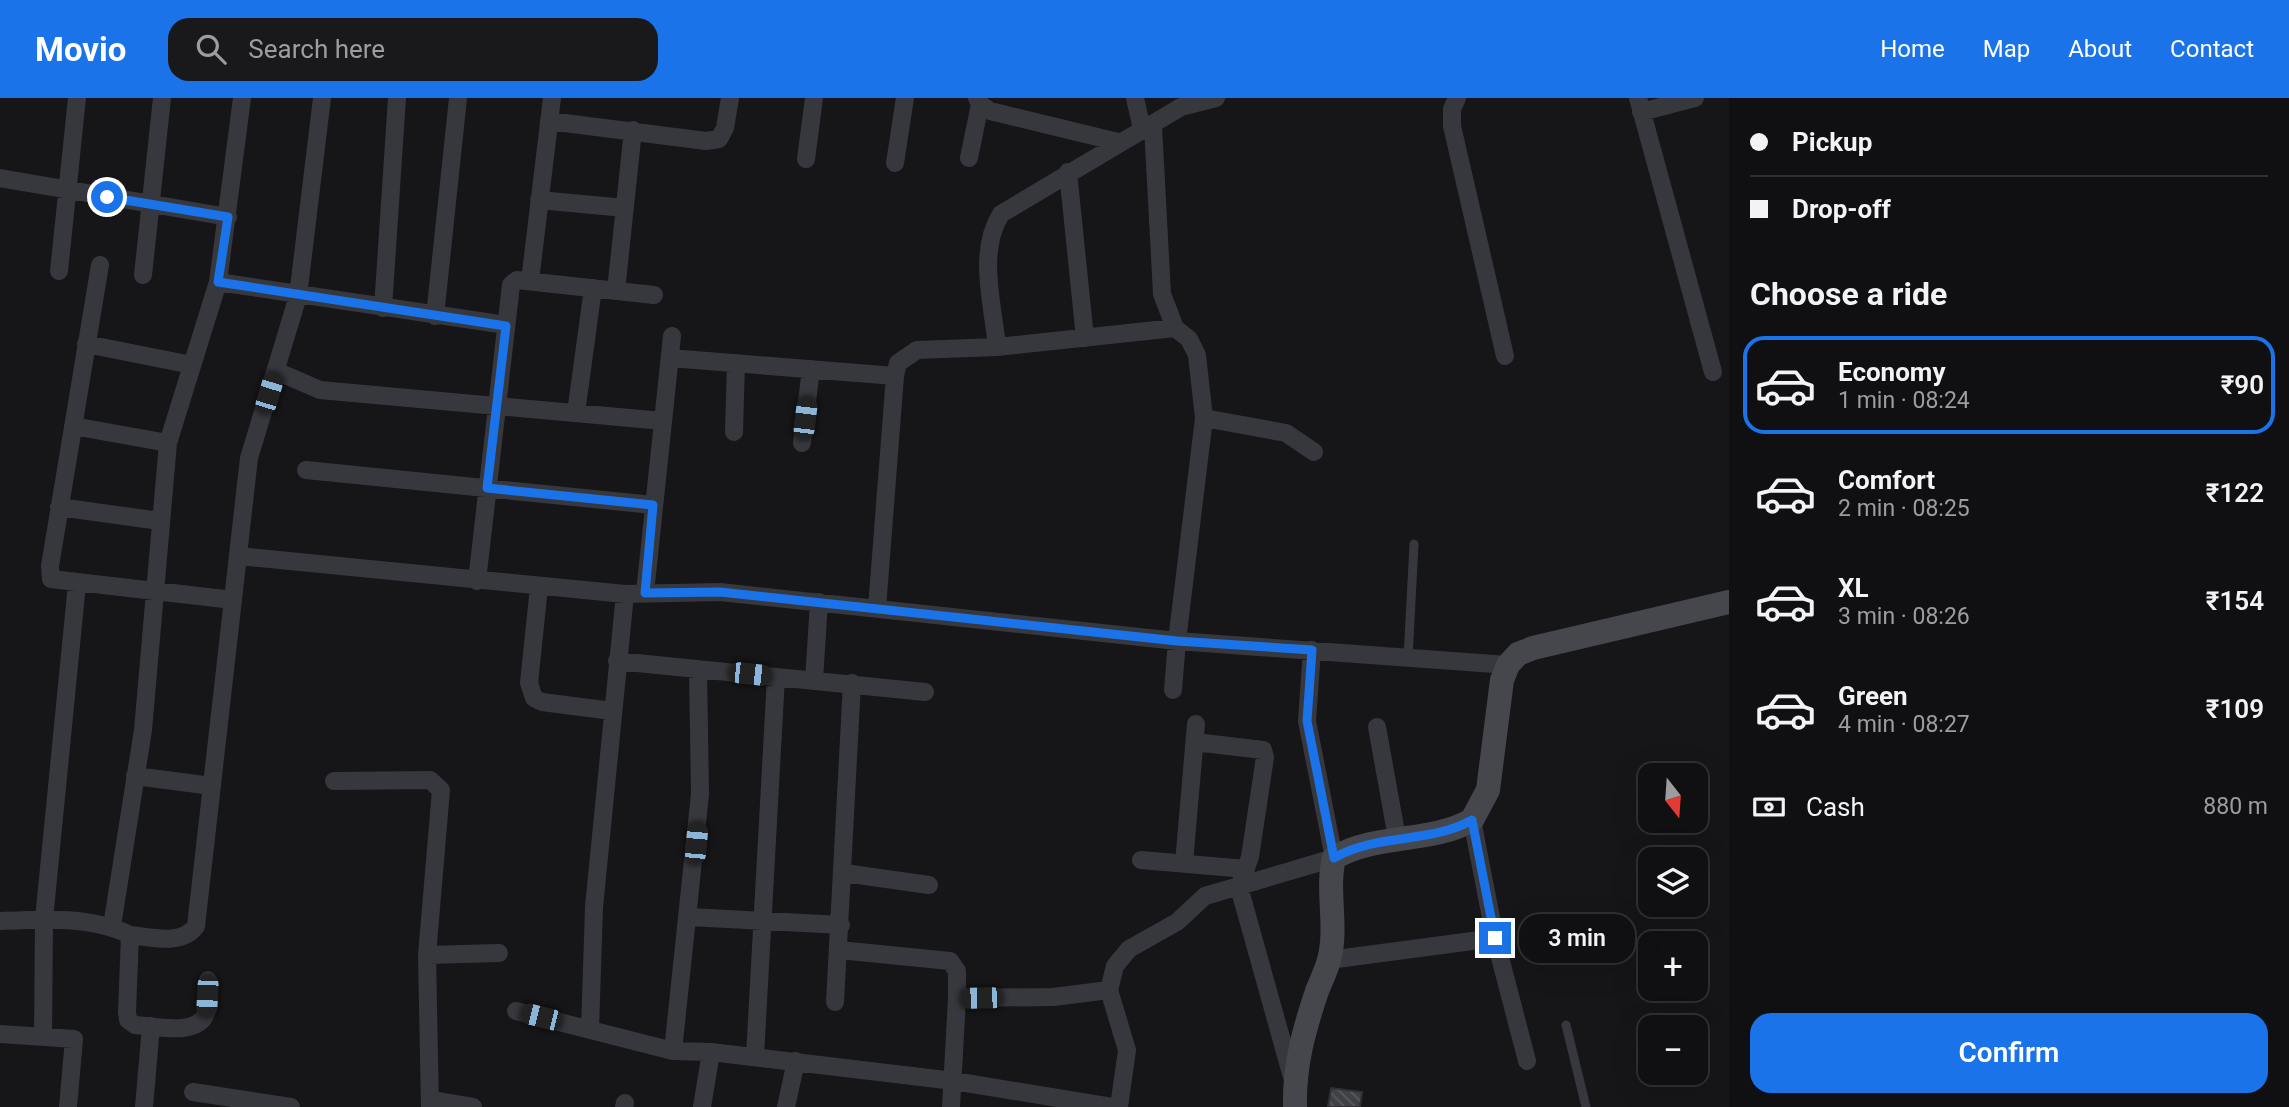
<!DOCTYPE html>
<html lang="en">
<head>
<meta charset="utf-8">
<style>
	body { margin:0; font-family:Roboto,sans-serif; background:#19191b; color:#f1f3f6; height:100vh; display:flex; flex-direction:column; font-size:26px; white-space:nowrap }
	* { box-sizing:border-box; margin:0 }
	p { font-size:23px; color:#9c9d9f }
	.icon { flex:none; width:38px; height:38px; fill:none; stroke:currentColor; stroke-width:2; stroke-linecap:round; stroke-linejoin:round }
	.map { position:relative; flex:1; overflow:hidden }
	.sheet { display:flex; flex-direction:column; background:#101012; width:560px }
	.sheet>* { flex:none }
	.guide { display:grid; align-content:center; height:154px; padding:0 21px; background:#101012 }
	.needle { width:46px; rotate:163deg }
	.fabs { position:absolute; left:1638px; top:665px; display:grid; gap:14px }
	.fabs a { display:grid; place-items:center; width:70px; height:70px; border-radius:14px; background:#101012; box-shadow:0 7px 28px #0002,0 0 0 2px #303032; font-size:35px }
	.end { position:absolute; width:32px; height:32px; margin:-16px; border:9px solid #1a73e8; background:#fff; box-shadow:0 0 0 4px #fff }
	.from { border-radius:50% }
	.bubble { position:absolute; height:49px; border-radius:21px; background:#101012; box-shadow:0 7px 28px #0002,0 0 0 2px #303032; font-size:23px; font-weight:600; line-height:49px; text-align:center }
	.car { position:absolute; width:21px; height:42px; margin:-21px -10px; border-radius:9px; box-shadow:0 0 5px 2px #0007; background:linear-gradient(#222 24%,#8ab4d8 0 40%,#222 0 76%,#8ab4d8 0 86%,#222 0) }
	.guide b { display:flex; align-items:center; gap:24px; height:66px; font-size:26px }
	.guide b+b { border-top:2px solid #303032 }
	.guide i { width:18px; height:18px; background:#f1f3f6 }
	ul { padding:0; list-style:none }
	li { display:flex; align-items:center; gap:21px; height:98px; margin:0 14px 10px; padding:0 7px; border:4px solid transparent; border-radius:21px }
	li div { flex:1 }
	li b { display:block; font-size:26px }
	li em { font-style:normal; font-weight:600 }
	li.active { border-color:#1a73e8 }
	li>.icon { width:63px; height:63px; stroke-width:1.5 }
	h2 { padding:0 21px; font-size:32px; line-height:84px }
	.pay { display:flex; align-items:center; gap:18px; height:77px; padding:0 21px; font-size:26px }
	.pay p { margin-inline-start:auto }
	.button { display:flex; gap:14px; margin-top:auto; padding:14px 21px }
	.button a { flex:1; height:80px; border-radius:21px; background:#1a73e8; color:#fff; font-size:28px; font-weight:600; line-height:80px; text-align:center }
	header { display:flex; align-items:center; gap:42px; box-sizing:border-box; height:98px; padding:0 35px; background:#1a73e8; color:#fff }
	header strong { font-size:33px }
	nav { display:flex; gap:38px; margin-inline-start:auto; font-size:24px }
	.search { width:490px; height:63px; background:#19191b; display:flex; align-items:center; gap:18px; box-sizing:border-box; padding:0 24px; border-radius:21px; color:#9c9d9f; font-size:26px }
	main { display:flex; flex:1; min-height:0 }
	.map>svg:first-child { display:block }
	.building { fill:url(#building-back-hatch); stroke:#303034; stroke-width:2 }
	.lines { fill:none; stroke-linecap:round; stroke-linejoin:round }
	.lane { stroke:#37383d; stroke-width:9 }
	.street { stroke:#37383d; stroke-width:18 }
	.secondary { stroke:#45474d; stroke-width:24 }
	.route { stroke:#1a73e8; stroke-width:9 }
</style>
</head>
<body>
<header>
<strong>Movio</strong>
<div class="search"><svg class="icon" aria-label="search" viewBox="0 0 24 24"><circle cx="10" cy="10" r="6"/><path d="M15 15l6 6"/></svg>Search here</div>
<nav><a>Home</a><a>Map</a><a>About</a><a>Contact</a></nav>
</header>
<main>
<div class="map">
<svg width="1729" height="1009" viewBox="0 0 1729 1009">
	<defs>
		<pattern id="building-back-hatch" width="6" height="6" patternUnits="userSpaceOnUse" patternTransform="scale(1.75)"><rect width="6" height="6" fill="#404145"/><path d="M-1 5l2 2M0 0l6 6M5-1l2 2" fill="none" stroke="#595a5e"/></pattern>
	</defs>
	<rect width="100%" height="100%" fill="#161618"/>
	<!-- building -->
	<path class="building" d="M1331,990L1362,994L1360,1009H1328Z"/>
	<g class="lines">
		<!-- lane -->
		<path class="lane" d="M1408,560L1414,446
			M1566,927L1586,1009"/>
		<!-- street -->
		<path class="street" d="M977,0L980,6L990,13L1118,44
			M1135,0L1142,31
			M1457,0L1452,11V28L1505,258
			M1638,0L1713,274
			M1641,14L1695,0
			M549,23L706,43L719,41L725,30L730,0
			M1153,28L1162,196L1175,230L1189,241L1197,257L1204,320L1177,543L1508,567
			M969,60L980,6
			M806,61L814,0
			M895,65L905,0
			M1068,74L1085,240
			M0,80L228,119
			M539,102L625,110
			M100,167L50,468L51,481L233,502
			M59,173L77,0
			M143,177L162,0
			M530,183L552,0
			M218,184L506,227
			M616,193L633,32
			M383,210L397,0
			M435,218L458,0
			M86,246L192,267
			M997,249C993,206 977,154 1001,116L1181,9L1216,0
			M670,260L895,278L898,265L917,252L997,249L1175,230
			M276,273L320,292L663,323
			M576,315L593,190
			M1204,320L1286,335L1314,354
			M73,328L168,345
			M734,334L736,265
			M802,345L811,271
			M306,372L653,407
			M59,409L160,423
			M238,458L625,496L720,494L1177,543L1173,592
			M477,483L511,187L517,182L654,197
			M539,489L529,585L534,600L542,604L612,613
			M645,495L672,238
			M877,510L895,278
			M617,563L925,594
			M814,582L819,504
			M1377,629L1397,740
			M1195,644L1263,652L1265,659L1250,759L1239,789L1292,979
			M135,678L212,688
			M334,683L430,682L441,692L427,857L430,1009
			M1472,722L1495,840L1527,963
			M1141,762L1246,771
			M1184,765L1196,626
			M844,775L929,787
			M690,819L841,827
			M0,823C42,821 92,818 130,837L127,914L128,922L135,927C154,928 198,939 206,915C209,906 208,893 208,882
			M112,828L143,632L168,345L218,184L242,0
			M130,837C151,839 182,848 196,828L249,360L298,198L322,0
			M839,852L950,863L957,873V900L1053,899L1109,892L1115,868L1129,851L1177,824L1205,798L1334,760L1307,623L1312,552
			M427,857L499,855
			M1329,862L1495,840
			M1109,892L1127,952L1119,1009
			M835,904L852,585
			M516,913L673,953L711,954L702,1009
			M590,932L594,809L625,496
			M0,936L74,941L68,1009
			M43,939L44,821L77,486
			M673,953L700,696L698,571
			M711,954L954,983L1112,1009
			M755,958L776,579
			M193,994L291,1009
			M431,1002L473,1009
			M144,1009L151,928
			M624,1009L625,1005
			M786,1009L796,963
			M951,1009L957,900"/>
		<!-- secondary -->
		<path class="secondary" d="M1295,1009C1294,967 1304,932 1317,893C1321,883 1326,873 1329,862C1338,828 1326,793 1334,760C1376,735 1430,746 1472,722L1488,692L1502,582L1508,567L1518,556L1533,550L1729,504"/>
	</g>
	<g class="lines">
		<!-- route -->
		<path class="route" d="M107,99L228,119L218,184L506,228L487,390L653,407L645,495L720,494L1177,543L1312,552L1307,623L1334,760C1376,735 1430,746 1472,722L1495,840"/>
	</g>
</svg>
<div class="fabs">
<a><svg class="needle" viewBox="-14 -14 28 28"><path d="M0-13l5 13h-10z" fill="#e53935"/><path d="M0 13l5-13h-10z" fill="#9c9d9f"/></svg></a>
<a><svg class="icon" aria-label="layers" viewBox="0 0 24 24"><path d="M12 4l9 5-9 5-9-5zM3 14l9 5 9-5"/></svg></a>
<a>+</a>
<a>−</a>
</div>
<i class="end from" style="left:107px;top:99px"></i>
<i class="end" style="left:1495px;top:840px"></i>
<div class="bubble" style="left:1519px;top:816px;width:116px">3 min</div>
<i class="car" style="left:269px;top:295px;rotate:17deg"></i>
<i class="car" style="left:805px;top:320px;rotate:7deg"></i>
<i class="car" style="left:750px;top:576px;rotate:96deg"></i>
<i class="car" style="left:696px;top:745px;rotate:5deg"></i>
<i class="car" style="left:207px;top:898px;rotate:183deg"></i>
<i class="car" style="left:981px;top:900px;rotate:269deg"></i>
<i class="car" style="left:541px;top:919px;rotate:284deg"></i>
</div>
<section class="sheet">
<div class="guide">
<b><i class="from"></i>Pickup</b>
<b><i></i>Drop-off</b>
</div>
<h2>Choose a ride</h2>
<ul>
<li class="active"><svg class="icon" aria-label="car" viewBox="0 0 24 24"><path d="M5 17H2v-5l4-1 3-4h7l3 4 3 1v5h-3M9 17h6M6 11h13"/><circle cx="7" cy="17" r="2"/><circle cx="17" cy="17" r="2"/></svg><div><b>Economy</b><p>1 min · 08:24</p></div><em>₹90</em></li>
<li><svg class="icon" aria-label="car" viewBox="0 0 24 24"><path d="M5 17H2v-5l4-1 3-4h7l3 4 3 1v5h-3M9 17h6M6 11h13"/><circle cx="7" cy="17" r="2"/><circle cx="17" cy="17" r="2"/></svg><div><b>Comfort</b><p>2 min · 08:25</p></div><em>₹122</em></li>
<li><svg class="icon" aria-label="car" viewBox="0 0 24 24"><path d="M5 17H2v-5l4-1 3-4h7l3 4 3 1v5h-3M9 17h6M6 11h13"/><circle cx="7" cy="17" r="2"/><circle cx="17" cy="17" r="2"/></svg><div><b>XL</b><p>3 min · 08:26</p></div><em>₹154</em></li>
<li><svg class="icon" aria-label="car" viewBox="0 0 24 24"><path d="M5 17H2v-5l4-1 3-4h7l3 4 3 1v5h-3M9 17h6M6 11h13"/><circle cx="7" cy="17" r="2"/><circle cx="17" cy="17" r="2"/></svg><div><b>Green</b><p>4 min · 08:27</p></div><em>₹109</em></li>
</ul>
<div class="pay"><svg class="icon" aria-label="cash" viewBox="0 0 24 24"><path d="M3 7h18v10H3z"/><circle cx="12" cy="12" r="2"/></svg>Cash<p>880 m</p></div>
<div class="button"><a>Confirm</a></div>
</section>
</main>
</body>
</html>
